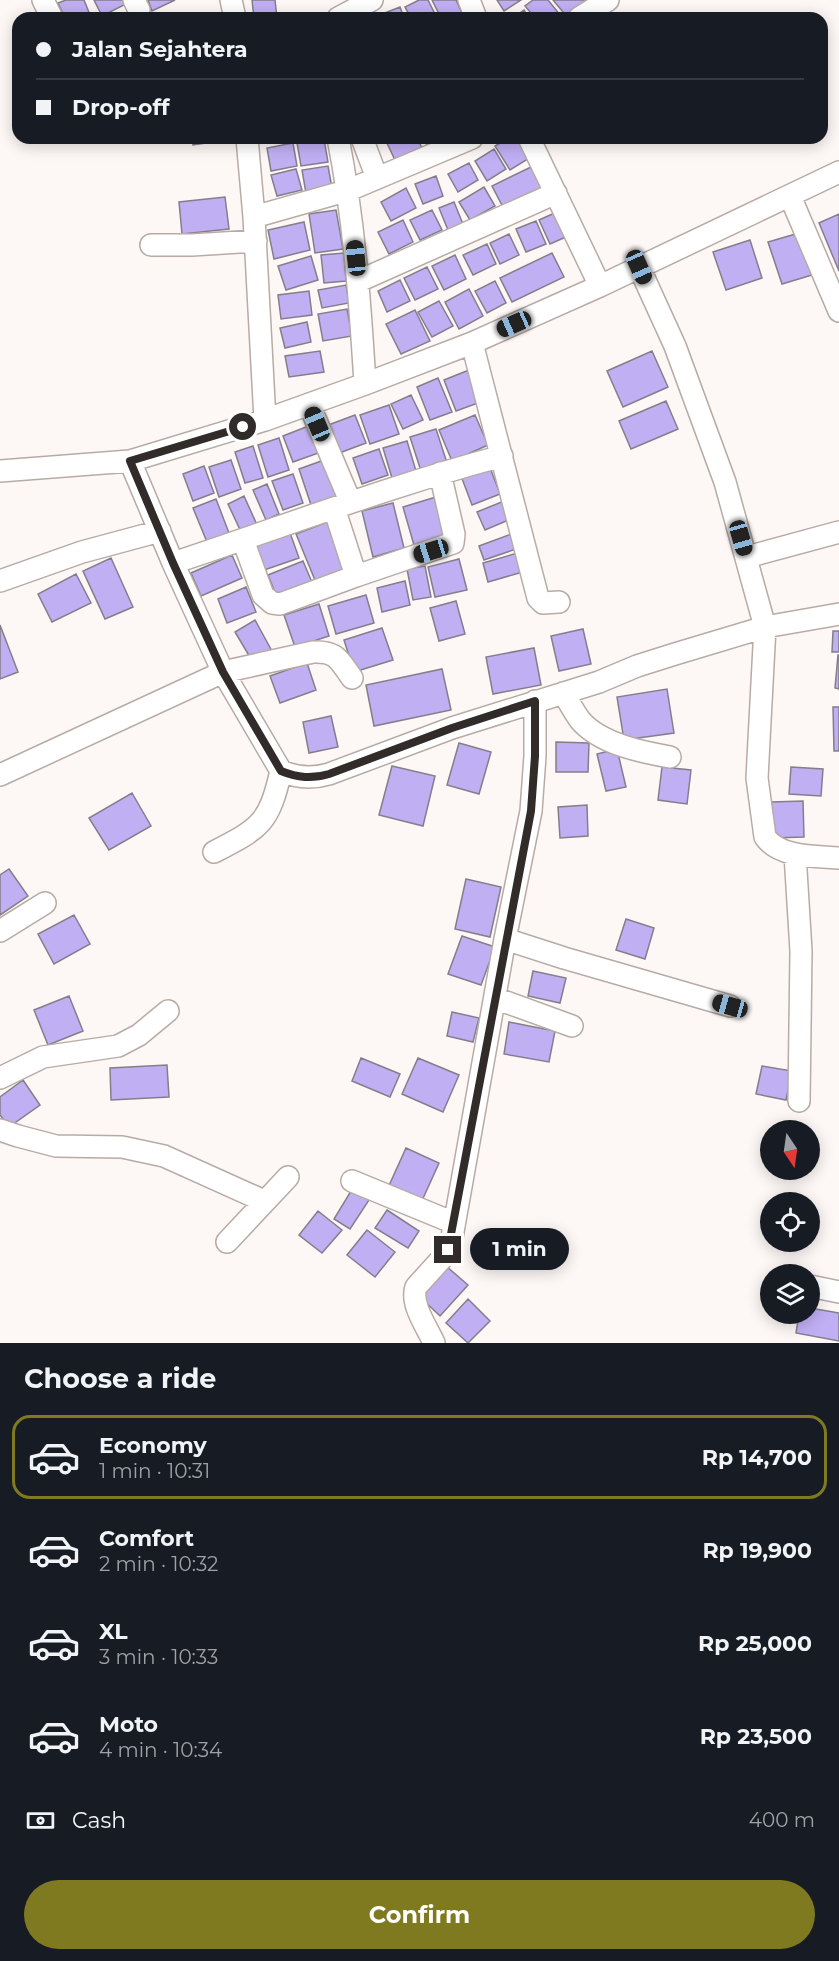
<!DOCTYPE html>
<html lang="en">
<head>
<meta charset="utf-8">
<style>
	body { margin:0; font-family:Montserrat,sans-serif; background:#242831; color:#f1f3f6; height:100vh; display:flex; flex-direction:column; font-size:22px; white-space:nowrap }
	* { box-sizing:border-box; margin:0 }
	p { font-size:20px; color:#9ea1a6 }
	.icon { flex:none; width:33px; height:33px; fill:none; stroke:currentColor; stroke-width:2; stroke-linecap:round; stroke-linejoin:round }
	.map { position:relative; height:1343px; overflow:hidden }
	.details { display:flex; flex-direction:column; background:#171b24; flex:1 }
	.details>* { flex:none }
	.top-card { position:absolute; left:12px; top:12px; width:816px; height:132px; border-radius:18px; box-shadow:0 3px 15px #0003; display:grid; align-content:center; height:132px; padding:0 24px; background:#171b24 }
	.needle { width:39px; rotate:167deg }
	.tools { position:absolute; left:760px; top:1120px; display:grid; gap:12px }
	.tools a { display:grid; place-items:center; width:60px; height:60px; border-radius:50%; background:#171b24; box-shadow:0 3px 15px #0003; font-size:30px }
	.end { position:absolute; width:27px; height:27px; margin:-14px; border:8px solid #312c2a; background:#fff; box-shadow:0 0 0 3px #fff }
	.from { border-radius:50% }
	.bubble { position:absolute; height:42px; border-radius:21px; background:#171b24; box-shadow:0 3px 15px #0003; font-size:20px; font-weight:700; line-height:42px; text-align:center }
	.car { position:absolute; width:18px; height:36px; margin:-18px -9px; border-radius:8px; box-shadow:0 0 4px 2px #0007; background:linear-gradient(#222 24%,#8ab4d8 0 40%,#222 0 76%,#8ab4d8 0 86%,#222 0) }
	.top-card b { display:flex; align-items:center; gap:21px; height:57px; font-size:22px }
	.top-card b+b { border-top:2px solid #363941 }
	.top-card i { width:15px; height:15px; background:#f1f3f6 }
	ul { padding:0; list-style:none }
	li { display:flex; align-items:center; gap:18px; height:84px; margin:0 12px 9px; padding:0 12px; border:3px solid transparent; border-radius:18px }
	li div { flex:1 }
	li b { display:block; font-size:22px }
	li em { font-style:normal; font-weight:700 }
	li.current { border-color:#7f7a1f }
	li>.icon { width:54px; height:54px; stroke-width:1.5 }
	h2 { padding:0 24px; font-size:27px; line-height:72px }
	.pay { display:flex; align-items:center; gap:15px; height:66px; padding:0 24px; font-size:22px }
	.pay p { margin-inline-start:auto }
	.button { display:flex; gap:12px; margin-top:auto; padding:12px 24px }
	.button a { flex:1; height:69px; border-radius:36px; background:#7f7a1f; color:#fff; font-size:24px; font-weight:700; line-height:69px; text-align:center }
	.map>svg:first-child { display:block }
	.building { fill:#c1aff4; stroke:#827f8a; stroke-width:1.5 }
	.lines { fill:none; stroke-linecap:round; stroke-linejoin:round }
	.street-casing { stroke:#b8aba6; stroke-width:24 }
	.street { stroke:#fff; stroke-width:21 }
	.route { stroke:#312c2a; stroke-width:8 }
</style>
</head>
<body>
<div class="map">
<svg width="839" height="1343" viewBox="0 0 839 1343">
	<rect width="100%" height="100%" fill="#fdf8f6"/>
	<!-- building -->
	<path class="building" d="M66,0H84L90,15L84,18H65L58,3Z
		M94,0H124L126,4L102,16Z
		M148,0H175L152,11Z
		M252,0H275L277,18H254Z
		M419,0H428L437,18H411L405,7Z
		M432,0H456L462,13L452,18H441Z
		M497,0H521L504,11Z
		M533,0H548L561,16L535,18L525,6Z
		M553,0H590L568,18Z
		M400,7L404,18H372Z
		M524,10L529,18H513Z
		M192,138H226V140L193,145Z
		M388,138H417L422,148L395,160L385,139Z
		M424,138H452L428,148Z
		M509,138H520L531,157L510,170L495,146Z
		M324,139L328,162L301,166L297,143Z
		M293,143L297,166L271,171L267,148Z
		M494,149L506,169L487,181L475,161Z
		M469,163L478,180L458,192L448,174Z
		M535,165L547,189L505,211L492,186Z
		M328,166L332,188L306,193L302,170Z
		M296,169L302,190L277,196L271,175Z
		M436,176L443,196L423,204L415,184Z
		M484,187L495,206L470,220L459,202Z
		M406,188L416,208L391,221L381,202Z
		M225,197L229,229L182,234L179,202Z
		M454,202L463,224L448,230L439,208Z
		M336,210L343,249L315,253L309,214Z
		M432,210L442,230L420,240L410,220Z
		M557,212L568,236L550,244L539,220Z
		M839,214V271L819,223Z
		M403,220L413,242L389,254L378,232Z
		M536,221L546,244L526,252L516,229Z
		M304,222L310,250L274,259L268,230Z
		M799,233L812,275L782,284L768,242Z
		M509,234L519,255L500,264L490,243Z
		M750,240L762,278L726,290L713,252Z
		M487,244L496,264L473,275L463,255Z
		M344,253L346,281L324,283L321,255Z
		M552,253L564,277L512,302L500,278Z
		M455,255L466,279L444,290L432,266Z
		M311,256L318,280L286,290L278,266Z
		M427,267L438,289L415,300L404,278Z
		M400,280L410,301L387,312L378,291Z
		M495,281L506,303L487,313L475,291Z
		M346,285L349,303L322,308L318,290Z
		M469,289L483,316L459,329L445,302Z
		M309,291L312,315L281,319L278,295Z
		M439,301L453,326L432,337L418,312Z
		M347,309L352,336L323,341L318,314Z
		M415,310L430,341L401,354L386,324Z
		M307,322L311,342L285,348L280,328Z
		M320,351L324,372L289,377L285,356Z
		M652,351L668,387L623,407L607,371Z
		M474,368L486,400L456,411L444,380Z
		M438,378L452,412L430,420L417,387Z
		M411,395L423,420L403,429L391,404Z
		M666,401L678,429L631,449L619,421Z
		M389,405L399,434L370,444L360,415Z
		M355,415L366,443L334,455L323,427Z
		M475,415L488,445L452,461L439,430Z
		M311,425L321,452L293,462L283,436Z
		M436,429L448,466L422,474L410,437Z
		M279,438L289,470L268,477L258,445Z
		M407,441L416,471L392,478L383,448Z
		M253,446L263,478L245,483L235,452Z
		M379,449L388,475L362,484L353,458Z
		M231,460L241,489L219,497L209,467Z
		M324,460L338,499L312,508L299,469Z
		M489,465L500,494L472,505L461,476Z
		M204,466L214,493L193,501L183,474Z
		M293,474L303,503L283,510L272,481Z
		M267,484L279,514L266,520L253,490Z
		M244,496L258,527L242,534L228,504Z
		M436,497L448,535L414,545L403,507Z
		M216,499L229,533L207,542L193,508Z
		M504,501L511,519L485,530L477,512Z
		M393,503L404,548L373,557L362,511Z
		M330,521L350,572L317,585L296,534Z
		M289,530L299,558L264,570L254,543Z
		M514,533L519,548L484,560L479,546Z
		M521,552L526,571L488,582L483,563Z
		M232,555L242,578L201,596L191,573Z
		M111,558L133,607L105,619L83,571Z
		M459,559L467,590L435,597L428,567Z
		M303,561L314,587L278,600L268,575Z
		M425,566L431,597L413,600L407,569Z
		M76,574L91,603L52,622L38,594Z
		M405,581L410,605L382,612L377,588Z
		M246,587L256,612L227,623L218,599Z
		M366,595L374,623L336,634L328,606Z
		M456,601L465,634L439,641L430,608Z
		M319,604L329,636L295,647L284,615Z
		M255,620L273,653L254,664L235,632Z
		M0,625L18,672L0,679Z
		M382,628L393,660L354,672L344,640Z
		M583,629L591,664L559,671L551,636Z
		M833,631H839V652H832Z
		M534,648L541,685L493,694L486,657Z
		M838,655H839V689L835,688Z
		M307,663L316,690L280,703L270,676Z
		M442,669L451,710L374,726L366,685Z
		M667,689L674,733L624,740L617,697Z
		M833,707H839V751H834Z
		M331,716L338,747L309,753L303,722Z
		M556,742L589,743L588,772H556Z
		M459,743L491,752L479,794L447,785Z
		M617,749L626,787L606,791L597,754Z
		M392,766L435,776L423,826L379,815Z
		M662,767L691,770L687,804L658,800Z
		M791,767L823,769L821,796L789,794Z
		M132,793L151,826L109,850L89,818Z
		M803,801L804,837L773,838L771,802Z
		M587,805L588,836L560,838L558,807Z
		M9,869L28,896L0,915V875Z
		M466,879L501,887L490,937L455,929Z
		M74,915L90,944L54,964L38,934Z
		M626,919L654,928L645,959L616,950Z
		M462,936L495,947L481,985L448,974Z
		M533,971L566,978L560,1003L528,996Z
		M69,996L83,1031L48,1045L34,1010Z
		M452,1012L479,1018L473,1042L447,1036Z
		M509,1022L555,1031L549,1062L504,1054Z
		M361,1058L400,1074L390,1097L352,1081Z
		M418,1058L459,1075L443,1112L402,1094Z
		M167,1065L169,1097L111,1100L110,1068Z
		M762,1066L792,1071L786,1100L756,1094Z
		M23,1080L40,1105L9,1127L0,1115V1097Z
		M406,1148L439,1163L420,1205L387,1190Z
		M354,1186L371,1197L350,1229L334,1219Z
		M387,1210L419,1231L408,1248L375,1228Z
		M318,1211L342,1230L322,1253L299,1235Z
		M367,1230L395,1252L375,1277L347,1255Z
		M446,1266L468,1285L440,1316L419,1296Z
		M468,1299L490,1321L468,1343L446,1323Z
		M810,1308L839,1313V1341L796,1333L799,1314H810Z"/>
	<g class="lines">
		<defs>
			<path id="street" d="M43,0L52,18
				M134,0L139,10
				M231,0L235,18
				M469,0L476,18
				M338,18L372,0
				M579,18L608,0
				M247,138L254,217L265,420
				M338,138C354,219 360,301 365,384
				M362,138L377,178
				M529,138L600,286
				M790,196L839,311
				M254,217L349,190L472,138
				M151,245H192L256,241
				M639,267L675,346L725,482L765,627L757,778L765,837C780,858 816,856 839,858
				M359,281L556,193
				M472,343L538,598L543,603L559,602
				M309,404L350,501
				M130,461L173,563L223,672L281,771C297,778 312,779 329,774L452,728L599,682L637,666L675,654L765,627L839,614
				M0,471L130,461L265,420L365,384L472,343L600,286L839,172
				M334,508L356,576
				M243,540L263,595L272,603L280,604L356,576L453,543L454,534L440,473
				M747,557L839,532
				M173,563C282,527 390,486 502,456
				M0,581L82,552L160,531
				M563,693C569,702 574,712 580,720C600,744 642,752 670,757
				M0,775L223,672L313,652C337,651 339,660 352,678
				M214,852C261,828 269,823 281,771
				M795,854L801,951L799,1101
				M0,931L45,903
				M505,939L564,958L730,1006
				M495,998L572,1026
				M0,1078L43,1057L118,1046L139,1035L168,1011
				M0,1130L18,1136L56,1146L122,1147L164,1156L264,1201
				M352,1181L454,1223
				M227,1242L288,1177
				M810,1286L839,1292
				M434,1343C427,1327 410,1304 416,1287L445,1255L451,1243L505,939L531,811L535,756V701"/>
		</defs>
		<!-- street casing -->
		<use href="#street" class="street-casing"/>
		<!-- street -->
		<use href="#street" class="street"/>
	</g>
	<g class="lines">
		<!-- route -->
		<path class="route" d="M243,427L130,461L173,563L223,672L281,771C298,778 312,779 329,774L452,728L535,701V756L531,811L448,1250"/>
	</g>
</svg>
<div class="tools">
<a><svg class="needle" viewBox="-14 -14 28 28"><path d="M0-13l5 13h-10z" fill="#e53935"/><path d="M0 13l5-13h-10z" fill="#9ea1a6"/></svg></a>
<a><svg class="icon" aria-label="locate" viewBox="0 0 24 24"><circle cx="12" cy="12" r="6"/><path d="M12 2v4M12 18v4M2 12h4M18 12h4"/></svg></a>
<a><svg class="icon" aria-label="layers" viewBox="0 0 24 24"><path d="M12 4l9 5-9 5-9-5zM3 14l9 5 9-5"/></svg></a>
</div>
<i class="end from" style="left:243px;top:427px"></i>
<i class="end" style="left:448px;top:1250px"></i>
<div class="bubble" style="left:470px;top:1228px;width:99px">1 min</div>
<i class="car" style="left:356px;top:258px;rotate:354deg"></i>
<i class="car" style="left:639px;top:267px;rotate:156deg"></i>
<i class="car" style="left:514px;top:324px;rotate:246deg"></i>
<i class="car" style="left:317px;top:424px;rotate:337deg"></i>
<i class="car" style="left:741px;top:538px;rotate:164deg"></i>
<i class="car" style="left:431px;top:551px;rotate:253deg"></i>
<i class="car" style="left:730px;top:1006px;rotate:286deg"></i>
<div class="top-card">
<b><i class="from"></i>Jalan Sejahtera</b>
<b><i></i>Drop-off</b>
</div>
</div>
<section class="details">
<h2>Choose a ride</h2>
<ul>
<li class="current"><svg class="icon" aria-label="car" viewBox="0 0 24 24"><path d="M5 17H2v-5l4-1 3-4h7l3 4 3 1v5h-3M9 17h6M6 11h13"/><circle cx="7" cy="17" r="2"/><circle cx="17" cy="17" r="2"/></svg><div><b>Economy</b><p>1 min · 10:31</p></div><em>Rp 14,700</em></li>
<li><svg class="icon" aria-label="car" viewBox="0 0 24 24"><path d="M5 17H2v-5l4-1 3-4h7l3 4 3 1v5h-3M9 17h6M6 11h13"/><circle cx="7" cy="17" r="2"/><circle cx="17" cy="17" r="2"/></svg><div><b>Comfort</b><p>2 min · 10:32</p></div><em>Rp 19,900</em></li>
<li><svg class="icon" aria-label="car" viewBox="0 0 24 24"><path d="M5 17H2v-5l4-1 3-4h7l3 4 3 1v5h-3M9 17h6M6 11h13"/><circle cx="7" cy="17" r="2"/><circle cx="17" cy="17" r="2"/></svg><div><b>XL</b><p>3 min · 10:33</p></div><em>Rp 25,000</em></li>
<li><svg class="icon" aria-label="car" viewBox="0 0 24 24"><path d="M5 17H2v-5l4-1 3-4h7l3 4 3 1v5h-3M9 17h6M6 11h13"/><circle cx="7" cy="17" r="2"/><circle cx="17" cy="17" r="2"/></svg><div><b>Moto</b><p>4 min · 10:34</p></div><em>Rp 23,500</em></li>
</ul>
<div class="pay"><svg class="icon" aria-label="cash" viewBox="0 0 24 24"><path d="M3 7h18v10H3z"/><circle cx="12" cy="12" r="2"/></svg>Cash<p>400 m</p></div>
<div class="button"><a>Confirm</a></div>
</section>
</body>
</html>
